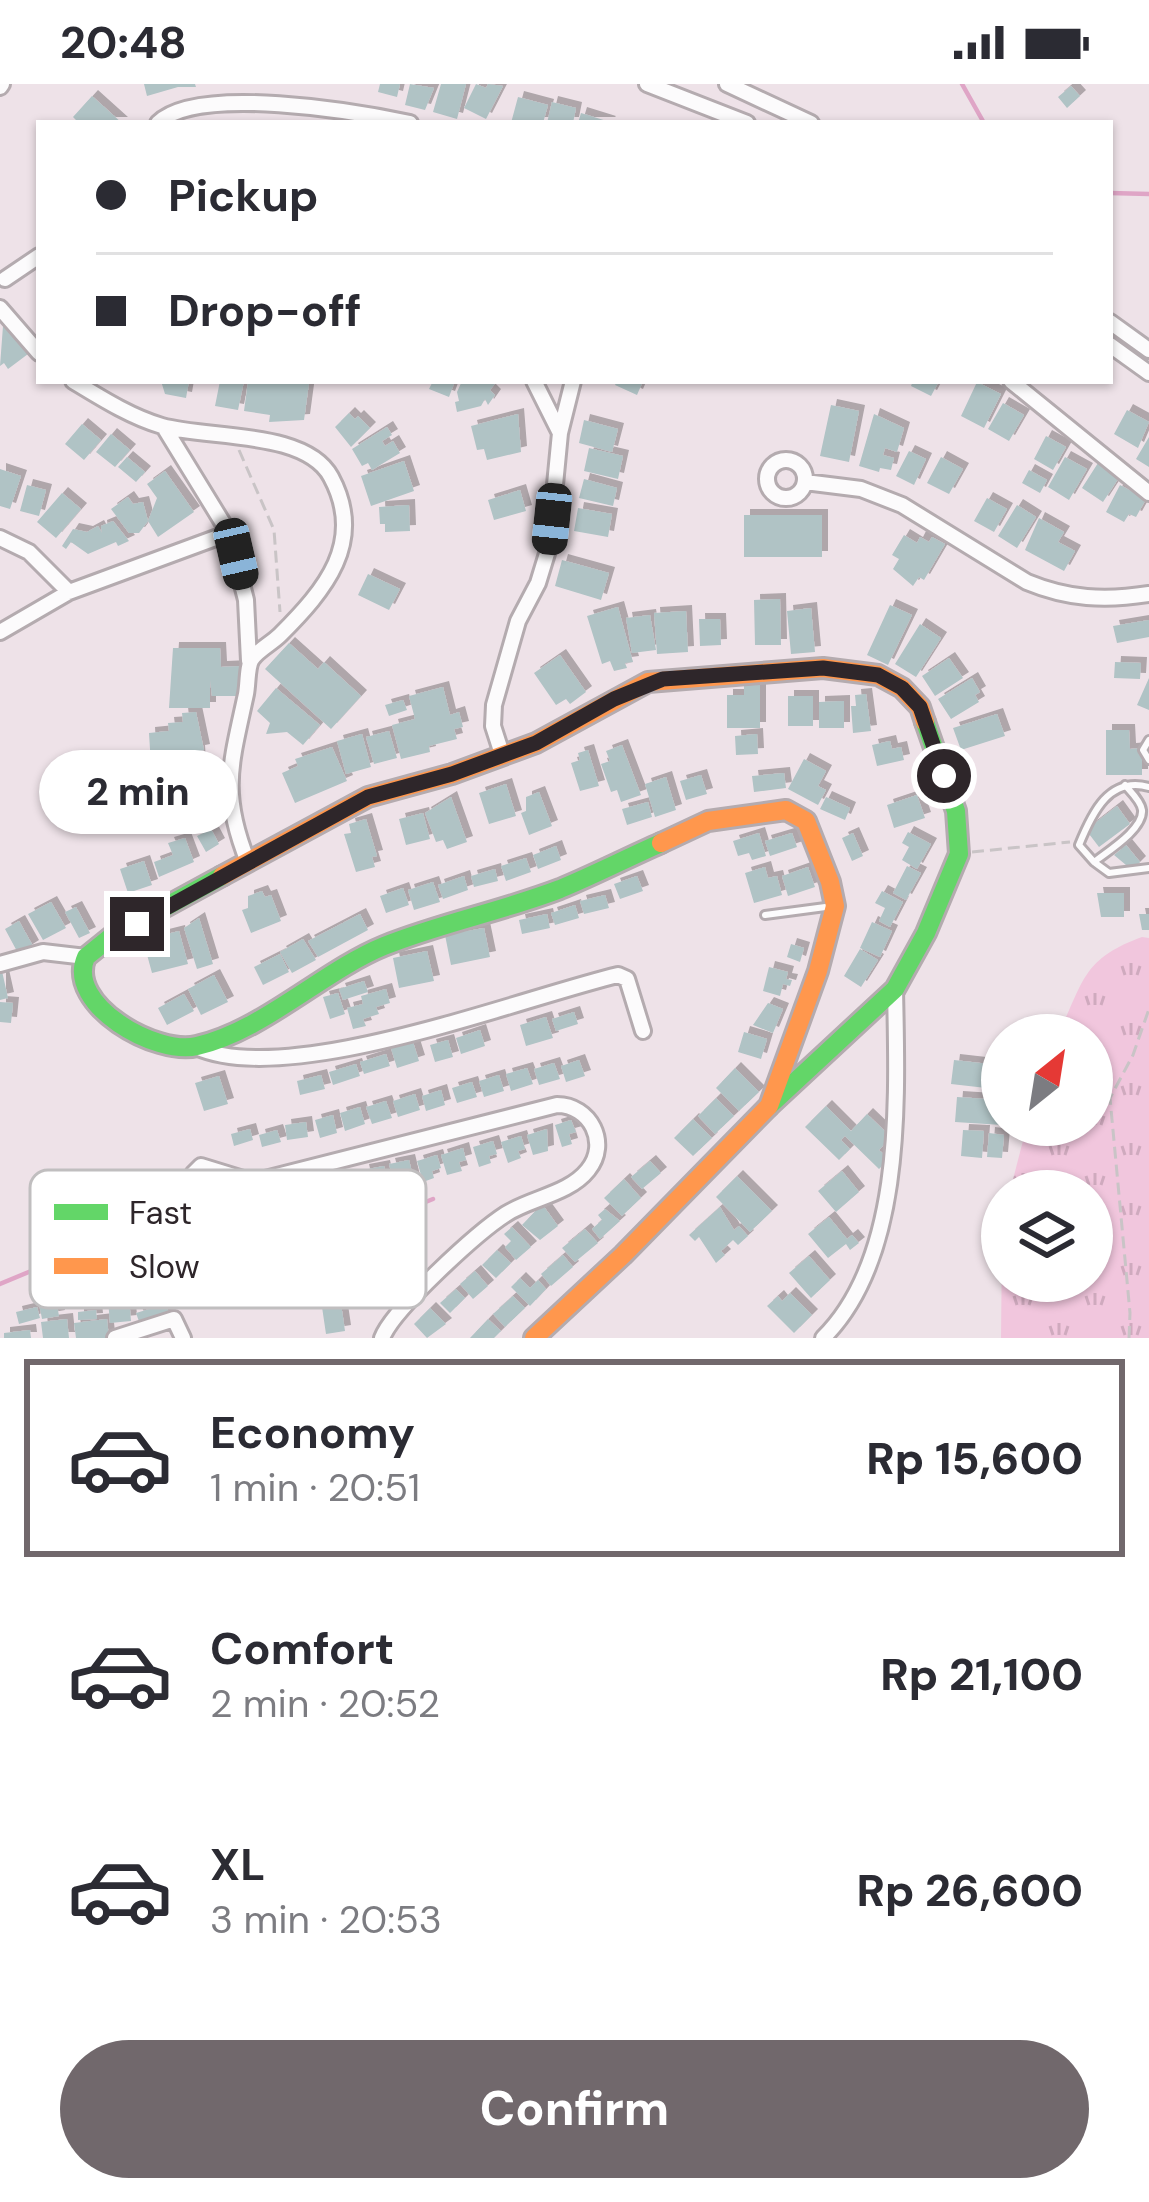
<!DOCTYPE html>
<html lang="en">
<head>
<meta charset="utf-8">
<style>
	body { margin:0; font-family:"DM Sans",sans-serif; background:#f2f2f3; color:#2b2b33; height:100vh; display:flex; flex-direction:column; font-size:45px; white-space:nowrap }
	* { box-sizing:border-box; margin:0 }
	p { font-size:39px; color:#7c7c81 }
	.icon { flex:none; width:66px; height:66px; fill:none; stroke:currentColor; stroke-width:2; stroke-linecap:round; stroke-linejoin:round }
	.map { position:relative; height:1254px; overflow:hidden }
	.panel { display:flex; flex-direction:column; background:#fff; flex:1 }
	.panel>* { flex:none }
	.hud { position:absolute; left:36px; top:36px; width:1077px; height:264px; border-radius:0px; box-shadow:0 3px 9px #0004; display:grid; align-content:center; height:264px; padding:0 60px; background:#fff }
	.needle { width:78px; rotate:30deg }
	.tools { position:absolute; left:981px; top:930px; display:grid; gap:24px }
	.tools a { display:grid; place-items:center; width:132px; height:132px; border-radius:50%; background:#fff; box-shadow:0 3px 9px #0004; font-size:60px }
	.end { position:absolute; width:54px; height:54px; margin:-27px; border:15px solid #2e262a; background:#fff; box-shadow:0 0 0 6px #fff }
	.from { border-radius:50% }
	.bubble { position:absolute; height:84px; border-radius:42px; background:#fff; box-shadow:0 3px 9px #0004; font-size:39px; font-weight:800; line-height:84px; text-align:center }
	.car { position:absolute; width:36px; height:72px; margin:-36px -18px; border-radius:15px; box-shadow:0 0 9px 3px #0007; background:linear-gradient(#222 24%,#8ab4d8 0 40%,#222 0 76%,#8ab4d8 0 86%,#222 0) }
	.hud b { display:flex; align-items:center; gap:42px; height:114px; font-size:45px }
	.hud b+b { border-top:3px solid #e1e1e2 }
	.hud i { width:30px; height:30px; background:#2b2b33 }
	ul { padding:21px 0 0; list-style:none }
	li { display:flex; align-items:center; gap:36px; height:198px; margin:0 24px 18px; padding:0 36px; border:6px solid transparent; border-radius:0px }
	li div { flex:1 }
	li b { display:block; font-size:45px }
	li em { font-style:normal; font-weight:800 }
	li.current { border-color:#71686c }
	li>.icon { width:108px; height:108px; stroke-width:1.5 }
	.cta { display:flex; gap:24px; margin-top:auto; padding:24px 60px }
	.cta a { flex:1; height:138px; border-radius:72px; background:#71686c; color:#fff; font-size:48px; font-weight:800; line-height:138px; text-align:center }
	.status { display:flex; justify-content:space-between; align-items:center; height:84px; padding:0 60px; background:#fff; direction:ltr }
	.status svg { height:33px; fill:currentColor }
	.map>svg:first-child { display:block }
	.grass { fill:url(#grass-tufts) }
	.lines { fill:none; stroke-linecap:round; stroke-linejoin:round }
	.stream { stroke:#dfa5c6; stroke-width:4.5 }
	.building { fill:#b0c3c5; filter:url(#shadow) }
	.lane-casing { stroke:#b4abaf; stroke-width:12 }
	.street-casing { stroke:#b4abaf; stroke-width:20 }
	.fast-casing { stroke:#b4abaf; stroke-width:24 }
	.slow-casing { stroke:#b4abaf; stroke-width:24 }
	.path { stroke:#c9c4c6; stroke-width:3; stroke-dasharray:12 6; stroke-linecap:butt }
	.lane { stroke:#fcfbfc; stroke-width:6 }
	.street { stroke:#fcfbfc; stroke-width:14 }
	.fast { stroke:#63d668; stroke-width:18 }
	.slow { stroke:#ff974d; stroke-width:18 }
	.route { stroke:#2e262a; stroke-width:15 }
	.key { fill:#fff; stroke:#c0bebf; stroke-width:3 }
	.key-label { font-size:33px; fill:#2e262a }
</style>
</head>
<body>
<div class="status"><b>20:48</b><svg viewBox="0 0 49 12"><path d="M0 12V9h3v3zM5 12V6h3v6zM10 12V3h3v9zM15 12V0h3v12zM26 1h20v11H26zM47 4h2v5h-2z"/></svg></div>
<div class="map">
<svg width="1149" height="1254" viewBox="0 0 1149 1254">
	<defs>
		<pattern id="grass-tufts" width="24" height="20" patternUnits="userSpaceOnUse" patternTransform="scale(3)"><rect width="24" height="20" fill="#f1c6dd"/><path d="M3 7l-1-3M5 7V3M7 7l1-3M15 17l-1-3M17 17v-4M19 17l1-3" fill="none" stroke="#cfaabe"/></pattern>
		<filter id="shadow"><feDropShadow dx="6" dy="-6" stdDeviation="0" flood-color="#0004"/></filter>
	</defs>
	<rect width="100%" height="100%" fill="#eee2e8"/>
	<!-- grass -->
	<path class="grass" d="M1142,853L1149,854V1254H1001L1002,1154V1197H1092V1107H1010L1027,1041H1092V951H1058C1084,897 1082,875 1142,853Z"/>
	<g class="lines">
		<!-- stream -->
		<path class="stream" d="M962,0L984,39
			M1110,109L1149,110
			M0,1200L36,1185L77,1180L160,1200L184,1201L250,1184L318,1149L365,1133L396,1130L433,1115"/>
	</g>
	<!-- building -->
	<path class="building" d="M144,0H195L196,3H178L147,12Z
		M380,0H400L397,13L378,8Z
		M410,0L434,4L425,26L405,21Z
		M441,0H466L457,35L433,28Z
		M476,0L486,4L488,0L503,2L486,35L464,24Z
		M1071,2L1080,12L1067,24L1058,13Z
		M92,12L122,39H79L73,33Z
		M518,13L548,21L543,39H511Z
		M552,18L576,24L573,39H547Z
		M581,29L610,38L609,39H578Z
		M3,242L28,270L8,285L4,279L0,282Z
		M161,297H189L186,314L165,310Z
		M220,297H244L238,326L215,322Z
		M248,297L309,299L304,336L269,338L270,331L244,327Z
		M433,297H455L449,313L429,305Z
		M462,297H497L490,306L495,311L488,321L485,315L481,322L457,328L455,318L459,317L457,308Z
		M617,297H643L637,311L615,301Z
		M913,297H939L931,312L911,302Z
		M977,298L1001,310L984,344L961,332Z
		M1003,319L1024,331L1009,357L988,345Z
		M831,321L859,327L849,378L820,372Z
		M1127,326L1149,338L1138,364L1114,350Z
		M349,329L355,335L358,332L370,344L351,363L335,343Z
		M518,330L521,368L487,376L484,365L477,366L471,342Z
		M874,330L904,344L897,368L885,364L883,371L894,374L891,386L880,384L879,388L859,382Z
		M584,336L618,345L612,368L579,359Z
		M82,340L101,356L84,376L65,360Z
		M387,343L392,351L382,357L385,362L393,357L400,369L372,386L368,379L362,382L352,365Z
		M111,350L130,366L115,383L96,368Z
		M1046,352L1066,363L1053,386L1034,375Z
		M1149,353V383L1136,375Z
		M589,364L623,372L618,395L584,387Z
		M909,367L926,375L914,401L896,392Z
		M127,373L145,388L136,398L118,383Z
		M941,373L963,385L949,410L927,399Z
		M1065,373L1087,385L1069,416L1048,403Z
		M404,377L414,407L371,422L361,392Z
		M1098,379L1120,392L1103,418L1082,404Z
		M0,385L21,392L10,425L0,422Z
		M1029,386L1047,396L1040,409L1022,399Z
		M165,387L194,428L158,453L148,437L139,449H129L111,425L128,413L133,420L143,418L148,437L157,414L147,400Z
		M584,395L617,404L613,422L579,414Z
		M27,401L46,406L39,432L20,427Z
		M1120,401L1146,415L1136,433L1129,430L1124,438L1106,428Z
		M520,406L526,427L494,436L488,416Z
		M62,409L81,425L56,454L37,438Z
		M987,414L1007,425L994,448L974,437Z
		M409,421L410,447L385,448V440H380L379,423Z
		M1017,421L1036,433L1017,464L998,452Z
		M578,424L612,430L608,453L574,447Z
		M744,431H822V473H744Z
		M1039,434L1064,448L1058,458L1075,467L1064,487L1025,466Z
		M113,437L129,457L118,462L116,458L88,470L71,458L66,465L62,462L73,445L87,448L98,442L102,449L101,442Z
		M904,451L917,459L920,453L929,458L932,453L945,460L924,496L919,493L913,502L893,485L899,475L892,471Z
		M562,476L609,489L601,516L555,502Z
		M368,490L400,505L389,526L358,511Z
		M780,515L781,561H755L754,516Z
		M890,521L912,531L888,581L867,571Z
		M618,523L633,578L625,579L627,584L614,587L610,577L602,580L587,532Z
		M811,524L815,568L791,570L787,527Z
		M686,527L688,568L657,570L654,529Z
		M650,531L656,566L632,569L626,534Z
		M699,535H720L721,561L700,562Z
		M1149,536V553L1117,559L1113,542Z
		M920,540L941,554L916,593L895,580Z
		M289,559L318,585L324,578L361,612L331,645L265,585Z
		M173,564H220L221,583L243,582V612H212L210,596V624H169Z
		M560,571L586,608L570,620L566,615L556,621L534,589Z
		M949,574L963,594L935,612L922,592Z
		M1115,578L1141,579L1140,595L1114,594Z
		M972,594L980,608L975,611L979,618L951,635L938,615Z
		M1149,594V626L1137,621Z
		M744,600H760V644H727V611H744Z
		M443,603L450,631L459,628L463,643L454,645L457,655L429,662L430,668L401,675L392,641L415,635L409,612Z
		M276,604L320,641L303,661L287,648L266,650L270,639L257,627Z
		M866,610L871,647L853,649L851,622H856L855,611Z
		M788,612H813V642H788Z
		M403,616L407,626L389,632L385,621Z
		M844,617V644H819V618Z
		M196,628L204,666L199,667L200,682H192L196,706L174,707L177,730L138,733L136,716L151,714L149,694L181,689V680L151,682L149,649L169,647L168,639L183,638L182,629Z
		M997,630L1005,652L961,666L953,644Z
		M1106,646H1129L1130,665L1142,664V691H1106Z
		M389,647L397,674L374,680L366,653Z
		M362,650L371,683L346,690L337,657Z
		M757,650L758,670L736,671L735,652Z
		M890,657L892,665L901,663L904,676L877,682L872,661Z
		M622,661L641,711L621,718L617,706L611,708L601,680L610,677L606,667Z
		M332,663L347,697L295,719L282,689L298,682L295,675Z
		M588,666L599,702L580,707L571,679L580,676L578,669Z
		M804,675L826,687L818,702L826,706L818,721L788,705Z
		M784,689L786,704L754,708L752,692Z
		M701,691L707,710L686,716L680,697Z
		M666,693L676,726L655,733L645,700Z
		M506,700L516,732L489,740L479,709Z
		M539,708L552,742L529,751L521,729L526,727V713Z
		M917,711L925,734L894,744L887,721Z
		M451,713L467,758L447,765L443,756L436,758L425,729Z
		M826,713L850,724L845,736L820,725Z
		M648,718L652,733L627,741L622,725Z
		M1117,722L1130,740L1099,763L1086,746Z
		M423,729L430,755L406,761L399,735Z
		M366,735L377,772L372,773L375,783L356,788L344,750L351,749L349,740Z
		M211,745L219,760L206,768L197,752Z
		M908,748L931,760L917,785L902,776L909,763L902,759Z
		M759,749L766,772L752,776L749,769L738,772L733,757Z
		M792,749L797,763L770,772L765,757Z
		M853,749L863,772L852,777L842,754Z
		M185,754L194,778L159,793L154,778L173,771L168,759Z
		M1126,761L1140,778L1132,786L1114,771Z
		M556,762L561,776L538,785L533,771Z
		M526,774L531,788L506,797L501,782Z
		M144,777L152,801L128,809L120,785Z
		M907,782L921,789L906,816L893,809Z
		M765,783L768,794L777,792L782,811L754,819L745,789Z
		M808,783L815,803L788,812L782,792Z
		M495,785L498,797L474,803L471,792Z
		M464,792L468,806L443,815L438,801Z
		M637,792L643,807L620,815L614,800Z
		M433,798L440,818L414,826L408,806Z
		M403,804L409,821L386,829L380,812Z
		M262,807L265,813L271,811L281,837L251,849L242,826L248,824V812Z
		M882,807L903,818L890,843L879,837L885,824L875,819Z
		M1097,809H1124V833H1101Z
		M605,811L609,824L584,830L580,817Z
		M51,818L66,844L43,856L28,830Z
		M575,821L579,834L555,841L551,829Z
		M76,823L90,849L79,854L65,828Z
		M360,830L368,846L318,873L308,857Z
		M547,830L550,844L522,850L519,836Z
		M1139,830H1149V846H1142Z
		M199,834L213,880L197,885L184,844Z
		M19,837L33,862L19,871L5,845Z
		M872,838L892,847L880,873L860,864Z
		M484,844L490,873L451,881L445,851Z
		M179,847L188,880L152,889L143,856Z
		M303,855L316,876L292,889L280,868Z
		M791,860L804,864L800,878L787,873Z
		M860,865L878,876L861,903L844,892Z
		M427,867L434,897L399,904L393,874Z
		M280,870L289,888L263,901L254,883Z
		M769,883L788,888L786,895L792,896L790,902L783,900L780,912L763,907Z
		M2,887L8,914L0,916V888Z
		M214,891L228,918L201,931L188,905Z
		M364,897L368,908L343,916L339,905Z
		M386,905L390,919L376,923L379,930L363,935L366,942L353,945L347,924L363,920L361,912Z
		M338,909L345,930L330,935L323,913Z
		M184,910L194,927L167,941L158,924Z
		M0,918L13,919L11,939L0,938Z
		M768,919L783,925L773,949L753,941Z
		M574,928L578,940L556,947L552,935Z
		M546,933L553,954L526,962L520,941Z
		M480,946L485,962L461,970L456,954Z
		M744,948L767,955L761,975L738,968Z
		M448,956L453,973L435,978L430,961Z
		M413,958L419,977L397,984L391,964Z
		M386,970L390,982L364,990L360,978Z
		M579,976L585,992L566,998L561,982Z
		M954,976L998,981L995,1005L951,1000Z
		M554,979L560,995L539,1001L534,985Z
		M356,980L360,992L333,1001L329,988Z
		M527,984L533,1000L511,1007L506,990Z
		M735,984L759,1008L739,1027L716,1004Z
		M321,991L325,1005L300,1011L297,997Z
		M499,991L504,1007L484,1013L479,997Z
		M219,992L228,1020L204,1027L195,999Z
		M472,998L477,1013L457,1019L452,1004Z
		M441,1006L445,1021L426,1027L422,1012Z
		M415,1010L420,1026L398,1033L393,1017Z
		M957,1013L1002,1016V1041L955,1038Z
		M716,1014L734,1032L715,1050L698,1032Z
		M386,1017L392,1034L372,1040L366,1023Z
		M826,1022L851,1047L867,1030L891,1053L879,1066L889,1075L879,1085L845,1052L841,1056L850,1065L839,1076L805,1043Z
		M360,1023L365,1040L345,1047L340,1029Z
		M333,1031L337,1049L320,1054L315,1036Z
		M693,1035L712,1054L693,1072L674,1054Z
		M571,1036L576,1048L569,1050L572,1060L562,1063L555,1041Z
		M306,1038L308,1053L287,1056L285,1041Z
		M250,1045L253,1056L234,1062L231,1050Z
		M547,1045L548,1067L533,1071L527,1051Z
		M277,1046L281,1058L262,1063L259,1051Z
		M963,1046L984,1047L982,1074L961,1072Z
		M989,1049L1004,1051L1002,1074L987,1073Z
		M521,1052L525,1065L518,1067L521,1074L508,1079L501,1058Z
		M493,1057L497,1070L489,1072L491,1079L479,1083L473,1063Z
		M463,1064L466,1076L459,1078L462,1087L447,1091L441,1071Z
		M437,1071L441,1084L432,1087L434,1094L423,1098L417,1077Z
		M409,1076L414,1097L395,1102L389,1080Z
		M650,1077L661,1089L642,1105L631,1093Z
		M384,1082L387,1095L379,1097L381,1105L368,1108L363,1086Z
		M842,1087L859,1108L836,1128L818,1107Z
		M737,1092L772,1127L750,1148L716,1113Z
		M624,1095L641,1114L622,1132L604,1114Z
		M542,1120L558,1142L540,1156L522,1141Z
		M720,1123L734,1146L739,1142L748,1152L738,1161L733,1156L721,1167L725,1171L716,1179L699,1153L695,1157L689,1151Z
		M605,1125L620,1137L600,1155L592,1145L602,1136L598,1131Z
		M829,1133L847,1155L852,1151L859,1159L850,1166L846,1160L828,1174L808,1150Z
		M512,1143L531,1163L516,1176L505,1163L511,1157L504,1150Z
		M585,1145L598,1159L575,1178L562,1164Z
		M497,1166L511,1179L496,1194L482,1181Z
		M563,1171L573,1183L551,1202L541,1190Z
		M809,1172L830,1196L811,1214L789,1189Z
		M475,1187L488,1202L473,1215L460,1200Z
		M520,1194L530,1204L538,1196L546,1205L530,1222L511,1203Z
		M63,1205L64,1215H56L59,1232L42,1235L39,1219L50,1217L49,1206Z
		M456,1205L465,1214L450,1229L440,1219Z
		M790,1209L812,1231L794,1249L767,1222L778,1212L782,1217Z
		M513,1212L525,1224L505,1243L493,1230Z
		M129,1214L131,1237L110,1239L108,1216Z
		M166,1220L170,1233L141,1243L136,1229Z
		M341,1220L345,1247L326,1250L322,1223Z
		M37,1223L40,1234L19,1240L16,1228Z
		M430,1224L446,1240L427,1254L414,1240Z
		M96,1226L97,1235L78,1236V1228Z
		M67,1235L69,1254H43L41,1238Z
		M107,1235L109,1254H76L74,1239Z
		M488,1235L501,1247L494,1254H470Z
		M30,1246L31,1254H4V1249Z"/>
	<g class="lines">
		<defs>
			<path id="lane" d="M1149,656L1143,666L1149,676
				M1125,701C1130,707 1141,717 1142,726C1144,745 1108,767 1094,778L1109,789L1149,784
				M1094,778L1079,761C1092,729 1109,692 1149,703
				M765,831L833,822"/>
			<path id="street" d="M647,0L747,39
				M727,0L811,39
				M0,3L2,0
				M158,39C197,0 358,28 410,39
				M5,195L39,172
				M0,224L39,269
				M1110,238L1149,266
				M1110,261L1149,289
				M73,297C101,314 131,333 162,342C209,355 306,346 331,393C366,458 325,506 280,551C272,559 258,566 252,575C247,582 248,600 246,610C231,680 220,708 248,778
				M1011,297L1149,409
				M164,343L229,449
				M560,349L573,297
				M767 395a19 19 0 1 1 38 0a19 19 0 1 1-38 0Z
				M805,398L861,405L902,421L1027,498C1068,515 1105,517 1149,510
				M0,454L29,468L69,508
				M0,548L69,508L229,449L246,516L249,577
				M502,670L493,642L494,621L518,537L538,499L549,463L560,349L534,297
				M0,880L43,868L86,873
				M196,963C287,1005 518,915 618,891L627,895L643,947
				M253,1098L201,1082L193,1090L195,1119L198,1123H215L253,1098L557,1021C590,1021 610,1059 588,1086C569,1110 531,1114 506,1130C478,1148 393,1225 382,1254
				M115,1254L174,1235L183,1254
				M823,1254C905,1173 897,1012 895,905"/>
			<path id="fast" d="M222,792L112,852L86,873C65,921 157,972 197,962C263,947 323,887 384,862C441,839 503,827 560,805C594,791 627,774 661,759
				M769,1022L895,905L926,849L959,770L956,727L925,638"/>
			<path id="slow" d="M222,792L368,713L452,690L536,659L648,598L823,584L878,591L902,604L920,623L925,638
				M534,1254L623,1171L769,1022L818,887L835,822L830,798L806,737L786,726L708,737L661,759"/>
		</defs>
		<!-- lane casing -->
		<use href="#lane" class="lane-casing"/>
		<!-- street casing -->
		<use href="#street" class="street-casing"/>
		<!-- fast casing -->
		<use href="#fast" class="fast-casing"/>
		<!-- slow casing -->
		<use href="#slow" class="slow-casing"/>
		<!-- path -->
		<path class="path" d="M239,366L274,446L280,528
			M972,768L1070,758
			M1129,1254L1130,1229L1110,1014L1133,971L1149,925"/>
		<!-- lane -->
		<use href="#lane" class="lane"/>
		<!-- street -->
		<use href="#street" class="street"/>
		<!-- fast -->
		<use href="#fast" class="fast"/>
		<!-- slow -->
		<use href="#slow" class="slow"/>
	</g>
	<g class="lines">
		<!-- route -->
		<path class="route" d="M137,840L368,713L452,690L536,659L614,615L663,595L823,584L878,591L902,604L920,623L944,692"/>
	</g>
	<!-- legend -->
	<rect x="30" y="1086" width="396" height="138" rx="18" class="key"/>
	<rect x="54" y="1120" width="54" height="16" fill="#63d668"/>
	<rect x="54" y="1174" width="54" height="16" fill="#ff974d"/>
	<g class="key-label">
		<text x="129" y="1140">Fast</text>
		<text x="129" y="1194">Slow</text>
	</g>
</svg>
<div class="tools">
<a><svg class="needle" viewBox="-14 -14 28 28"><path d="M0-13l5 13h-10z" fill="#e53935"/><path d="M0 13l5-13h-10z" fill="#7c7c81"/></svg></a>
<a><svg class="icon" aria-label="layers" viewBox="0 0 24 24"><path d="M12 4l9 5-9 5-9-5zM3 14l9 5 9-5"/></svg></a>
</div>
<i class="end from" style="left:944px;top:692px"></i>
<i class="end" style="left:137px;top:840px"></i>
<div class="bubble" style="left:39px;top:666px;width:198px">2 min</div>
<i class="car" style="left:552px;top:435px;rotate:186deg"></i>
<i class="car" style="left:236px;top:470px;rotate:167deg"></i>
<div class="hud">
<b><i class="from"></i>Pickup</b>
<b><i></i>Drop-off</b>
</div>
</div>
<section class="panel">
<ul>
<li class="current"><svg class="icon" aria-label="car" viewBox="0 0 24 24"><path d="M5 17H2v-5l4-1 3-4h7l3 4 3 1v5h-3M9 17h6M6 11h13"/><circle cx="7" cy="17" r="2"/><circle cx="17" cy="17" r="2"/></svg><div><b>Economy</b><p>1 min · 20:51</p></div><em>Rp 15,600</em></li>
<li><svg class="icon" aria-label="car" viewBox="0 0 24 24"><path d="M5 17H2v-5l4-1 3-4h7l3 4 3 1v5h-3M9 17h6M6 11h13"/><circle cx="7" cy="17" r="2"/><circle cx="17" cy="17" r="2"/></svg><div><b>Comfort</b><p>2 min · 20:52</p></div><em>Rp 21,100</em></li>
<li><svg class="icon" aria-label="car" viewBox="0 0 24 24"><path d="M5 17H2v-5l4-1 3-4h7l3 4 3 1v5h-3M9 17h6M6 11h13"/><circle cx="7" cy="17" r="2"/><circle cx="17" cy="17" r="2"/></svg><div><b>XL</b><p>3 min · 20:53</p></div><em>Rp 26,600</em></li>
</ul>
<div class="cta"><a>Confirm</a></div>
</section>
</body>
</html>
